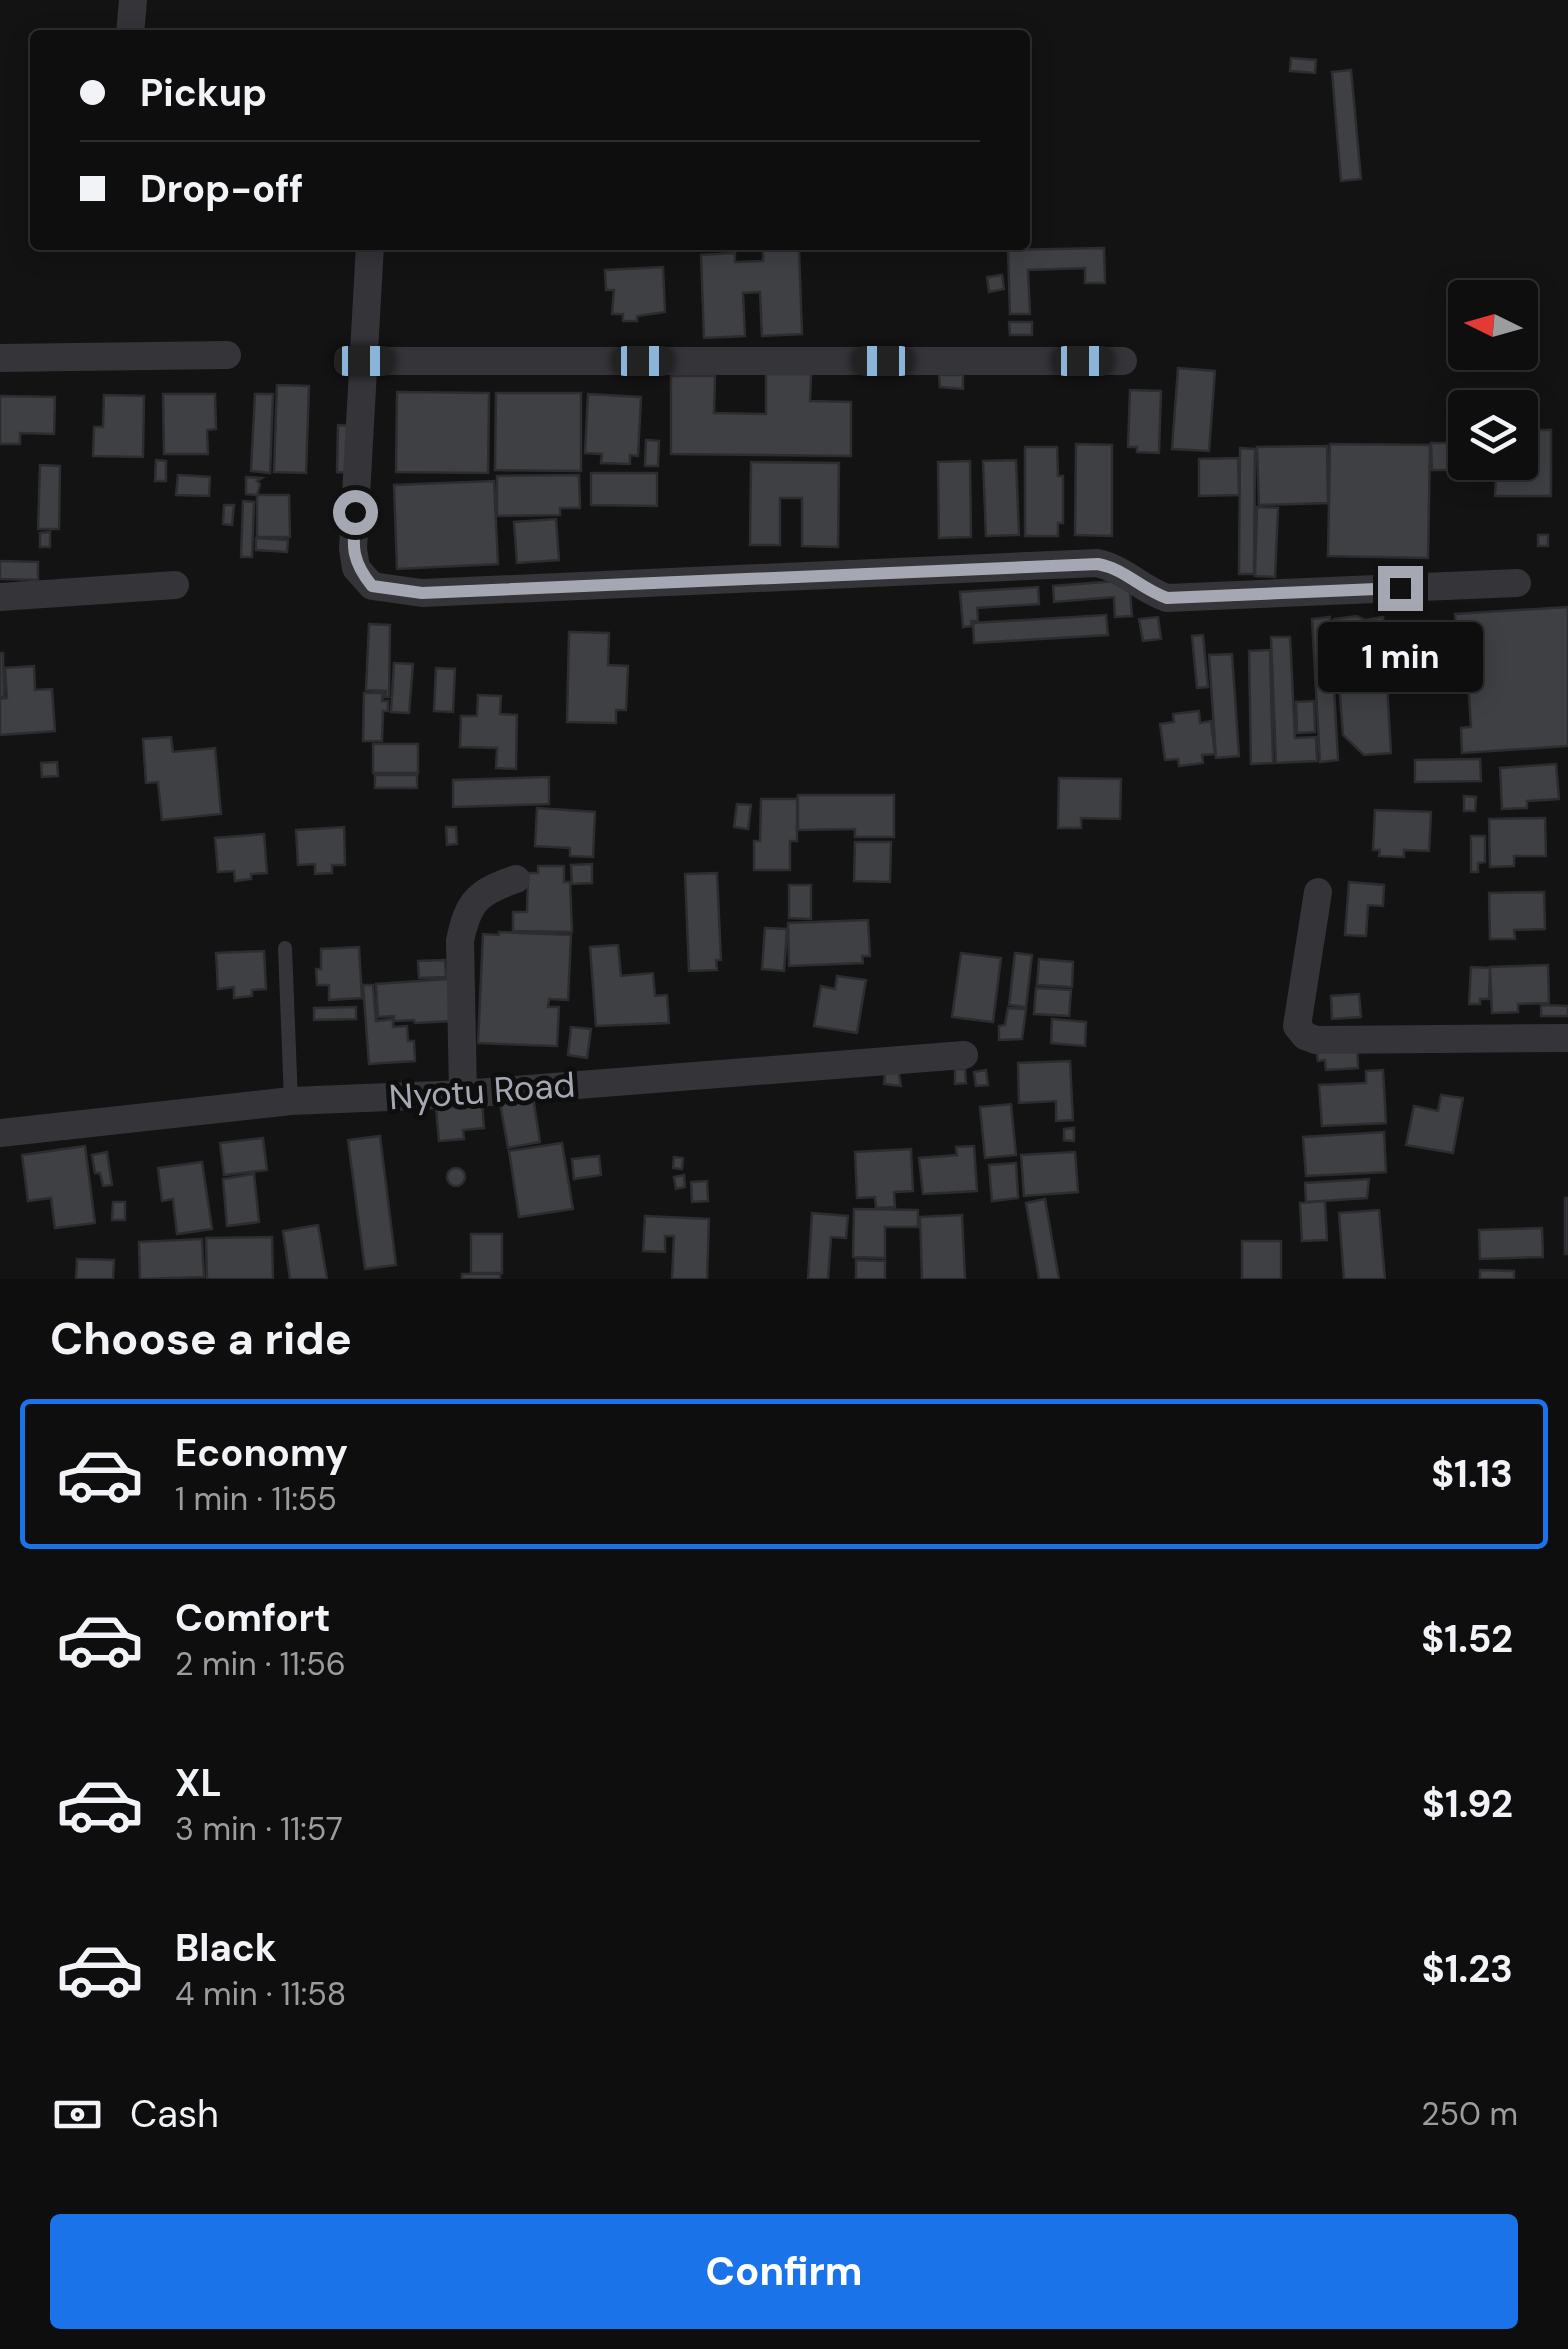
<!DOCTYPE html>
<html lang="en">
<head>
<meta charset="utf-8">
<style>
	body { margin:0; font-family:"DM Sans",sans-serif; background:#171718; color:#f1f3f6; height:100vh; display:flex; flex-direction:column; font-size:38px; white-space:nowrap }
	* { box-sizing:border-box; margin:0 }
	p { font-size:32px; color:#9b9c9e }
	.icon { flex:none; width:55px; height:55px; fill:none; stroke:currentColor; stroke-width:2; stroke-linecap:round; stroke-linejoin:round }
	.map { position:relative; height:1279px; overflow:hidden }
	.side { display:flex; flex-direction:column; background:#0e0e0f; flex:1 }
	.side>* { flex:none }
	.top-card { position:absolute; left:30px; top:30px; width:1000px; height:220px; border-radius:10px; box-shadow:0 5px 25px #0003,0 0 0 2px #2e2e2f; display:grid; align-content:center; height:220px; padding:0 50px; background:#0e0e0f }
	.needle { width:65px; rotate:275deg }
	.fabs { position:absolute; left:1448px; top:280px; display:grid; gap:20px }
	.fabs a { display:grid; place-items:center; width:90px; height:90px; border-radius:10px; background:#0e0e0f; box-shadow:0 5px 25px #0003,0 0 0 2px #2e2e2f; font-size:50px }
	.end { position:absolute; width:45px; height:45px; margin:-22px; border:12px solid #a5a8b3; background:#111; box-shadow:0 0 0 5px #111 }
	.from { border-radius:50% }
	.bubble { position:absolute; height:70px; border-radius:10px; background:#0e0e0f; box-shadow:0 5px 25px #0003,0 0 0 2px #2e2e2f; font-size:32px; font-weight:700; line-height:70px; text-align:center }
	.car { position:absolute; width:30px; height:60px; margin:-30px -15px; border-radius:12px; box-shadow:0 0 8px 2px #0007; background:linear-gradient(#222 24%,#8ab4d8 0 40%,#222 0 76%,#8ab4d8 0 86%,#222 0) }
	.top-card b { display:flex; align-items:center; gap:35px; height:95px; font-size:38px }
	.top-card b+b { border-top:2px solid #2e2e2f }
	.top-card i { width:25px; height:25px; background:#f1f3f6 }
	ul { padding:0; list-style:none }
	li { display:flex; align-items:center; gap:30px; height:150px; margin:0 20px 15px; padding:0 30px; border:5px solid transparent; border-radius:10px }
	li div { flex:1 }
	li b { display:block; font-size:38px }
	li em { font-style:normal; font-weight:700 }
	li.active { border-color:#1a73e8 }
	li>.icon { width:90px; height:90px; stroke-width:1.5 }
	h2 { padding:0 50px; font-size:45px; line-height:120px }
	.pay { display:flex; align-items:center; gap:25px; height:110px; padding:0 50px; font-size:38px }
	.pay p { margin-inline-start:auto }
	.primary-button { display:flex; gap:20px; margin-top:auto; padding:20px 50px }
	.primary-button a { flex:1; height:115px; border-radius:10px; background:#1a73e8; color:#fff; font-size:40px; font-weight:700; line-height:115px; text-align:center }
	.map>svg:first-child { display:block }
	.building { fill:#3f4044; stroke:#2d2d30; stroke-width:2.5 }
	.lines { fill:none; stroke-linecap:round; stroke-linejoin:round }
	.service { stroke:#343439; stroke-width:14 }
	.minor { stroke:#343439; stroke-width:28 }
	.route { stroke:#a5a8b3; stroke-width:12 }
	.labels { text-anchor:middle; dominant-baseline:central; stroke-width:10; stroke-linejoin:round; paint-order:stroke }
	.street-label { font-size:35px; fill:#a5a8b3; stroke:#0e0e0f }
</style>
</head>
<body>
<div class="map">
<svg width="1568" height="1279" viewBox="0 0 1568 1279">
	<rect width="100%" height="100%" fill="#131314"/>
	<!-- building -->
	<path class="building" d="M1291,58L1316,60L1315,73L1290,71Z
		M1351,70L1361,179L1341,181L1332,72Z
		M799,248L802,334L762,336L760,292L743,293L745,336L704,338L701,255L735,253V262L763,261V250Z
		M1104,248L1105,283H1085V268L1028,270L1030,314H1010L1008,250Z
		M663,267L665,312L637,316V321H623V314H612L614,290H606L605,270Z
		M1002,275L1004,289L989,292L987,277Z
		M1009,322H1032V335H1010Z
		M1178,368L1215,371L1209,451L1172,449Z
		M766,374H811L810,401L851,402V456L671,454V376H715L714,413L766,414Z
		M939,375H963V389L940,387Z
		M277,385L309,386L306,473L274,472Z
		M1130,390L1161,391L1159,453L1137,452V447H1128Z
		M397,392L489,393L488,473L396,472Z
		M496,393H581V471L495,470Z
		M163,394H215L216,429L207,430L208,454H164Z
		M255,394H273L270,473L251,471Z
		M588,394L641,397L638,456L630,455V464L601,463L602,454L585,453Z
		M104,395L144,396L143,457L93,456L94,427H103Z
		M0,396L55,397L54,434L20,433V444H0Z
		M338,425L354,426L353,473L337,472Z
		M1520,430H1551V496H1495L1496,477H1508V462H1520Z
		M646,440L659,441L658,466H645Z
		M1431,443H1449V470H1432Z
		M1076,444L1112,445V536L1075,535Z
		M1330,444L1430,445L1428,558L1328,556Z
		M1327,446L1328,503L1259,505L1257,447Z
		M1025,447H1057L1058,476H1063V523H1058V536H1025Z
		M1240,448L1255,449L1254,574H1239Z
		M1238,458L1239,495L1199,496V459Z
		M156,460L166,461V481H155Z
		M1016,460L1019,535L986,536L983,461Z
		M970,461L971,537L939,538L938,462Z
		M751,462L839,463L838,547L802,546V498H780V545H750Z
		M40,465L60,466L59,529H38Z
		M591,473H657V506L591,505Z
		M178,475L210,477L209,496L176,495Z
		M579,475L580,508H560V515L497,516V476Z
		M246,477L262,478L257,481L260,484L257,495L246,494Z
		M494,481L498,564L397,569L394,485Z
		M257,495H289L290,537H257Z
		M243,501L254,502L252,557H241Z
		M224,505H234L232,525L223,524Z
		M1257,507L1278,508L1275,577L1255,576Z
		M556,519L559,560L517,563L514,522Z
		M50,532V547H40V533Z
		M1538,535H1548V546H1538Z
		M256,538L288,540L287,552L256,550Z
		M0,561L38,562V580L0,579Z
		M1129,580L1132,616L1115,617L1114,597L1054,602L1053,586Z
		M1038,587L1039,604L977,608L978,621H971L972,626L963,627L960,592Z
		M1568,607V746L1462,753L1461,728L1471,727L1466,644L1457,645L1455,614Z
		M1106,615L1108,635L974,643L973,623Z
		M1357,616L1365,620L1383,617L1391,753L1364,755L1343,735L1334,619Z
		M1158,617L1161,639L1143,641L1139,619Z
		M1330,617L1338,760L1320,762L1312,619Z
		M369,624L390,625L389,697H385L386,691L366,690Z
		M569,632L609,633L608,665L628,666L626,710H616V723L567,722Z
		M1203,635L1208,687L1197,688L1192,636Z
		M1271,637H1290L1295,738L1316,737L1317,761L1276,763Z
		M1270,650L1273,763L1251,764L1249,651Z
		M0,653H3L4,697H0Z
		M1232,654L1239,756L1216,758L1209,655Z
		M394,663L413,664L409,713L391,712Z
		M34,666L35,690L52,689L55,731L0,735V699L7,698L5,668Z
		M436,668L455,669L453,712L434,711Z
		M364,693H383L382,701H388V711H383L382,741H363Z
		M478,695L501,696L500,714L517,715L516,769L496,768L497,748L460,747L461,716H477Z
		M1314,701L1315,732L1297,733L1296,702Z
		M1199,711L1200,723L1211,721L1215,754L1202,755L1203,763L1179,766L1178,759L1165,760L1160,724L1174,722L1173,714Z
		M171,737L173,752L215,748L221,814L162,820L158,782L146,783L143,739Z
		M373,744H418V773H373Z
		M1480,759L1481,781L1415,782V760Z
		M57,762L58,776L42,777L41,763Z
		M1556,764L1559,799L1527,801V808L1502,809L1500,768Z
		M375,775H417V788H375Z
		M549,777V804L453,807V780Z
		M1059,778L1121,779L1120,819L1081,818V828H1058Z
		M798,795H894V837H855V829L798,830Z
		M1464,796L1476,797L1475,811H1464Z
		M761,799H797V841H790V870H754V841H760Z
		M737,804L751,805L748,829L734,827Z
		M537,808L595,812L593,857L570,856V848L535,846Z
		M1375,810L1431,812L1429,851L1404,850V857L1379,856L1380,850H1373Z
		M1545,818L1546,856H1514V866L1490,867L1489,819Z
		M344,827L345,865H332V873L315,874V864L298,865L296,830Z
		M446,827H456L457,844L447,845Z
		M264,834L267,873L251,874V879L235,881L234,871L218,872L215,838Z
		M1471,836H1485V862L1478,863V872H1471Z
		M855,842H891L890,882L854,881Z
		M592,864V883L572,884L571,865Z
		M538,866H564V882H570L572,932L513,931V912H527L528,873H538Z
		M717,873L721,960H716L717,970L689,971L685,874Z
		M1349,882L1384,885L1383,906L1368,905L1366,936L1345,935Z
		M789,885H811V919L789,918Z
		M1544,892L1545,929L1514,930L1515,939H1490L1489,893Z
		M868,920L870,956H862L863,963L789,966L788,923Z
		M765,928L787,929L784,971L762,969Z
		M499,932L571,935L568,1000L549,999L548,1007H559L557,1046L478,1043L483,934L499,935Z
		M618,945L621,976L653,973L655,996L667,995L669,1023L596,1026L590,947Z
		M359,947L362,998L329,1000V985H317L316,969H321V949Z
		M264,951L266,989L252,990V996L234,998V987L218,989L216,953Z
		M961,953L1001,958L993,1022L952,1017Z
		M1015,953L1032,955L1026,1007L1009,1005Z
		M1039,959L1073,962L1072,987L1037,985Z
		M445,960L446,977L419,978L418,961Z
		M1548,965L1549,1003L1518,1004V1012L1492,1013L1490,967Z
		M1471,967L1490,968L1489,999H1480V1004H1469Z
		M837,976L866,980L857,1033L814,1026L821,986L835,989Z
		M449,979L452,1021L415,1023L414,1020L394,1021V1016L378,1017L376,984Z
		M363,985H373L376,1021L393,1019V1027L407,1026L408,1041H414L415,1061L369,1064Z
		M1036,988L1071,990L1069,1016L1034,1014Z
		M1359,994L1361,1017L1332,1019L1331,996Z
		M1541,1005L1568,1006V1016H1541Z
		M356,1007V1019L314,1020V1008Z
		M1008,1008L1026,1009L1022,1039L999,1040V1026L1005,1025Z
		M1052,1019L1086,1022L1085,1046L1051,1043Z
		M571,1027L591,1029L587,1058L568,1055Z
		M1357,1044L1358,1068L1326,1070L1325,1060L1318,1061L1316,1047Z
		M1070,1061L1073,1120L1056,1121V1101L1019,1103L1018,1063Z
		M886,1067L898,1069L901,1086L884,1084Z
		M955,1069H965L966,1083L955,1084Z
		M986,1070L988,1085L976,1086L974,1072Z
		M1383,1070L1386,1123L1322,1126L1319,1085L1366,1083V1071Z
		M1441,1095L1463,1098L1453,1153L1406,1145L1414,1106L1438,1111Z
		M533,1097L540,1142L508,1148L500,1103Z
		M482,1102L484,1128L463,1130L464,1139L439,1141L436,1107Z
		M1011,1104L1016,1155L985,1158L980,1107Z
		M1074,1128V1141L1064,1140V1129Z
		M1384,1132L1386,1172L1306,1176L1303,1137Z
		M380,1136L396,1265L365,1269L348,1140Z
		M263,1138L267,1170L224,1175L220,1143Z
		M562,1143L573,1209L519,1217L509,1151Z
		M85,1146L95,1223L55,1228L51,1198L28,1201L22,1155Z
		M974,1146L977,1191L923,1194L919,1158L957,1155L956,1147Z
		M911,1149L913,1191L894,1192L895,1207L876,1208L875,1197L857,1198L855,1152Z
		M107,1152L112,1185L103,1186L100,1173H95L92,1155Z
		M1075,1152L1078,1192L1024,1196L1021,1155Z
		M599,1156L601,1175L574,1179L572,1159Z
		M674,1157L683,1158L682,1169L673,1168Z
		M202,1162L212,1229L177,1234L173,1199L162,1201L158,1168Z
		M1016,1163L1018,1198L992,1201L989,1165Z
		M447 1177a9 9 0 1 1 18 0a9 9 0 1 1-18 0Z
		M254,1174L259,1222L227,1226L223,1179Z
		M684,1175L685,1187L676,1189L674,1177Z
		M1369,1179L1367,1198L1306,1202L1305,1183Z
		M707,1181L708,1201L692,1202L691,1182Z
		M1565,1198H1568V1254H1565Z
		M1045,1199L1059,1279H1039L1026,1203Z
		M1325,1201L1327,1240L1302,1241L1300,1203Z
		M113,1202H125V1220H112Z
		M854,1209L918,1210V1227H885V1258L853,1257Z
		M1379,1210L1385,1279H1344L1339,1213Z
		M812,1213L848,1216L846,1238L831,1237L828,1279H808Z
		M962,1215L965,1279H922L920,1217Z
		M645,1216L709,1219L707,1279H672L674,1236H665V1252L643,1251Z
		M318,1225L327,1279H290L283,1231Z
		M1542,1228L1543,1257L1480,1259L1479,1230Z
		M471,1234H502V1273H471Z
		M272,1237L273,1279H207L206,1238Z
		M202,1239L204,1277L140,1279L139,1242Z
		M1242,1241H1281V1279H1242Z
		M77,1259L114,1260L113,1279H76Z
		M856,1260L885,1261V1279H856Z
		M1480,1270L1514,1271V1279H1480Z
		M462,1274H500V1279H462Z"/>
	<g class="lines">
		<!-- service -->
		<path class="service" d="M285,948L291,1101"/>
		<!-- minor -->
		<path class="minor" d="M130,35L133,0
			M370,245L353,549L356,568L372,586L422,593L1097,563C1125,569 1141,589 1167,598L1517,583
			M0,358L227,355
			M363,361H1123
			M0,597L175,585
			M1318,892L1297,1026L1305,1036L1316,1040L1568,1038
			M463,1094L460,941C468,901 478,892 516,879
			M0,1133L291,1101L463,1094L964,1055"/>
	</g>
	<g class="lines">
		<!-- route -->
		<path class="route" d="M355,512C353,545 350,559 372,586L422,593L1098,564C1125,569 1141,589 1167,598L1400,588"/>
	</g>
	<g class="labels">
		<!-- street labels -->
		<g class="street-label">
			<text transform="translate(482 1091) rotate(-4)">Nyotu Road</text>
		</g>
	</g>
</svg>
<div class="fabs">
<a><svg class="needle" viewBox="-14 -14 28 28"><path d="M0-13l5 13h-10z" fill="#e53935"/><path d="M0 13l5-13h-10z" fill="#9b9c9e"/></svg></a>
<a><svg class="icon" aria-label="layers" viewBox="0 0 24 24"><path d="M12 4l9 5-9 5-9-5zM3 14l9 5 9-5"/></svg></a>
</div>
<i class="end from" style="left:355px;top:512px"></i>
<i class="end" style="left:1400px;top:588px"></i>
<div class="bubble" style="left:1318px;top:622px;width:165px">1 min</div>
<i class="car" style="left:364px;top:361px;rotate:90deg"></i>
<i class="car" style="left:643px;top:361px;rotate:90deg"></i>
<i class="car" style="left:883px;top:361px;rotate:270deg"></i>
<i class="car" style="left:1083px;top:361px;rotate:90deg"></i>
<div class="top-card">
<b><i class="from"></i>Pickup</b>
<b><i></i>Drop-off</b>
</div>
</div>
<section class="side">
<h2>Choose a ride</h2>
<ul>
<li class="active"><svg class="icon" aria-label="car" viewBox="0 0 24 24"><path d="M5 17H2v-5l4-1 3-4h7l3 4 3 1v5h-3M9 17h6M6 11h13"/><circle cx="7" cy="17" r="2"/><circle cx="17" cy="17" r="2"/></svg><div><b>Economy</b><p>1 min · 11:55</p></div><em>$1.13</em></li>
<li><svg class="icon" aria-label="car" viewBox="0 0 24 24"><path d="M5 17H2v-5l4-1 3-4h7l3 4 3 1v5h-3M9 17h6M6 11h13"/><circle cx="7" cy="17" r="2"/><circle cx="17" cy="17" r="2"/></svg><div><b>Comfort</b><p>2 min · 11:56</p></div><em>$1.52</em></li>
<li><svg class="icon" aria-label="car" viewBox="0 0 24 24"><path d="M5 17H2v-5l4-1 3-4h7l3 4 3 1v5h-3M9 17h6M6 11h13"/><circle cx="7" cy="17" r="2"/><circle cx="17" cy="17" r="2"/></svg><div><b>XL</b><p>3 min · 11:57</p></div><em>$1.92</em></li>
<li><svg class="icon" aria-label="car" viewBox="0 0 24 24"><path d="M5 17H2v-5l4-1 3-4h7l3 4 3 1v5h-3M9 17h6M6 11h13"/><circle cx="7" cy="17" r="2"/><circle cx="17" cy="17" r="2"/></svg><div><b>Black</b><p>4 min · 11:58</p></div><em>$1.23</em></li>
</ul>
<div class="pay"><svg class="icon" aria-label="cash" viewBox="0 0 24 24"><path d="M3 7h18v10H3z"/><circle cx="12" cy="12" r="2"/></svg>Cash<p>250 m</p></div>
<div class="primary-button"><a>Confirm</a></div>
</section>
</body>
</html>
